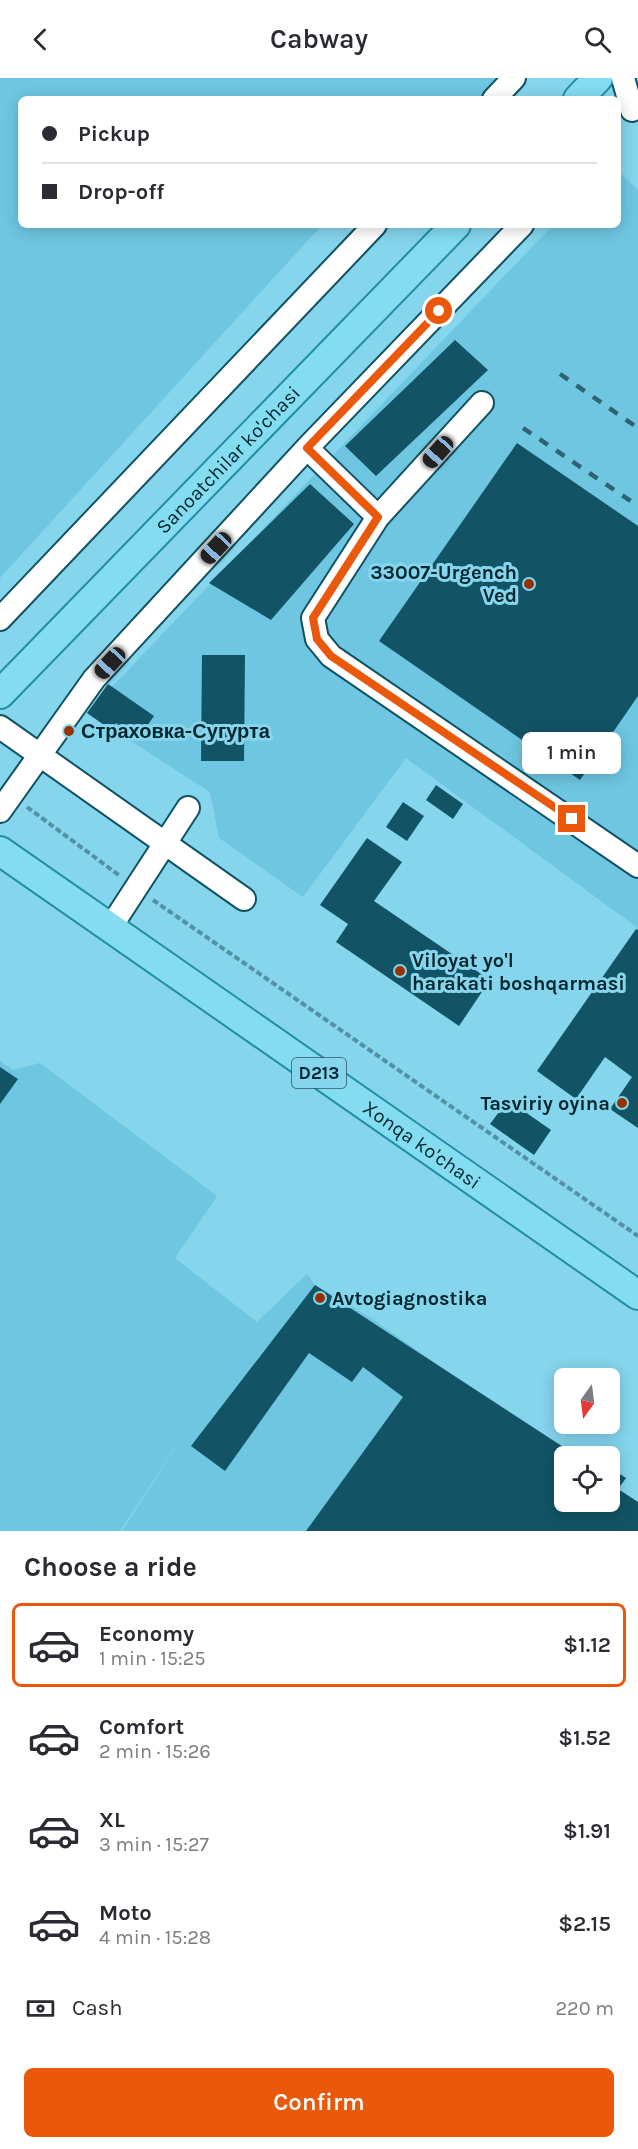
<!DOCTYPE html>
<html lang="en">
<head>
<meta charset="utf-8">
<style>
	body { margin:0; font-family:Karla,sans-serif; background:#f2f2f3; color:#2b2b33; height:100vh; display:flex; flex-direction:column; font-size:22px; white-space:nowrap }
	* { box-sizing:border-box; margin:0 }
	p { font-size:20px; color:#7c7c81 }
	.icon { flex:none; width:33px; height:33px; fill:none; stroke:currentColor; stroke-width:2; stroke-linecap:round; stroke-linejoin:round }
	.map { position:relative; height:1453px; overflow:hidden }
	.details { display:flex; flex-direction:column; background:#fff; flex:1 }
	.details>* { flex:none }
	.hud { position:absolute; left:18px; top:18px; width:603px; height:132px; border-radius:9px; box-shadow:0 3px 15px #0003; display:grid; align-content:center; height:132px; padding:0 24px; background:#fff }
	.needle { width:39px; rotate:194deg }
	.controls { position:absolute; left:554px; top:1290px; display:grid; gap:12px }
	.controls a { display:grid; place-items:center; width:66px; height:66px; border-radius:9px; background:#fff; box-shadow:0 3px 15px #0003; font-size:30px }
	.end { position:absolute; width:27px; height:27px; margin:-14px; border:8px solid #ea580c; background:#fff; box-shadow:0 0 0 3px #fff }
	.from { border-radius:50% }
	.bubble { position:absolute; height:42px; border-radius:9px; background:#fff; box-shadow:0 3px 15px #0003; font-size:20px; font-weight:600; line-height:42px; text-align:center }
	.car { position:absolute; width:18px; height:36px; margin:-18px -9px; border-radius:8px; box-shadow:0 0 4px 2px #0007; background:linear-gradient(#222 24%,#8ab4d8 0 40%,#222 0 76%,#8ab4d8 0 86%,#222 0) }
	.hud b { display:flex; align-items:center; gap:21px; height:57px; font-size:22px }
	.hud b+b { border-top:2px solid #e1e1e2 }
	.hud i { width:15px; height:15px; background:#2b2b33 }
	ul { padding:0; list-style:none }
	li { display:flex; align-items:center; gap:18px; height:84px; margin:0 12px 9px; padding:0 12px; border:3px solid transparent; border-radius:9px }
	li div { flex:1 }
	li b { display:block; font-size:22px }
	li em { font-style:normal; font-weight:600 }
	li.current { border-color:#ea580c }
	li>.icon { width:54px; height:54px; stroke-width:1.5 }
	h2 { padding:0 24px; font-size:27px; line-height:72px }
	.pay { display:flex; align-items:center; gap:15px; height:66px; padding:0 24px; font-size:22px }
	.pay p { margin-inline-start:auto }
	.primary-button { display:flex; gap:12px; margin-top:auto; padding:12px 24px }
	.primary-button a { flex:1; height:69px; border-radius:9px; background:#ea580c; color:#fff; font-size:24px; font-weight:600; line-height:69px; text-align:center }
	header { display:flex; justify-content:space-between; align-items:center; height:78px; padding:0 24px; background:#fff; font-size:27px; font-weight:600 }
	.map>svg:first-child { display:block }
	.built { fill:#6ec6e1 }
	.building { fill:#125465 }
	.lines { fill:none; stroke-linecap:round; stroke-linejoin:round }
	.minor-casing { stroke:#0f5262; stroke-width:26 }
	.major-casing { stroke:#228da7; stroke-width:32 }
	.path { stroke:#5391a3; stroke-width:4; stroke-dasharray:6 3; stroke-linecap:butt }
	.minor { stroke:#fff; stroke-width:22 }
	.major { stroke:#84dcf1; stroke-width:28 }
	.rail { stroke:#306371; stroke-width:4.5; stroke-dasharray:10 10; stroke-linecap:butt }
	.route { stroke:#ea580c; stroke-width:8 }
	.poi-dot { fill:#963103; stroke:#85d5ed; stroke-width:2 }
	.labels { text-anchor:middle; dominant-baseline:central; stroke-width:6; stroke-linejoin:round; paint-order:stroke }
	.shield { fill:#85d5ed; stroke:#2a5a68; stroke-width:1.5 }
	.shield-label { font-size:18px; font-weight:bold; fill:#03262f }
	.street-label { font-size:20px; fill:#03262f; stroke:#85d5ed }
	.poi-label { font-size:20px; font-weight:bold; fill:#03262f; stroke:#85d5ed; text-anchor:start }
</style>
</head>
<body>
<header><svg class="icon" aria-label="back" viewBox="0 0 24 24"><path d="M15 5l-7 7 7 7"/></svg>Cabway<svg class="icon" aria-label="search" viewBox="0 0 24 24"><circle cx="10" cy="10" r="6"/><path d="M15 15l6 6"/></svg></header>
<div class="map">
<svg width="638" height="1453" viewBox="0 0 638 1453">
	<rect width="100%" height="100%" fill="#85d5ed"/>
	<!-- built -->
	<path class="built" d="M0,0H504L484,21H21V147H322L0,500Z
		M618,93L638,112V850L406,680L303,819L219,760L210,714L87,635L553,147H618Z
		M0,983L13,992L40,985L217,1118L175,1180L257,1244L307,1196L315,1207L371,1240L451,1296L577,1378H564V1424H609V1389L626,1400L618,1411L638,1424V1453H122L191,1346L120,1453H0Z"/>
	<!-- building -->
	<path class="building" d="M455,262L488,292L376,398L345,368Z
		M517,365L638,448V618L580,702L379,563Z
		M310,406L354,446L271,542L209,505Z
		M202,577H245L244,683H201Z
		M108,606L154,638L138,661L116,645L111,652L87,635Z
		M436,707L463,726L453,741L426,722Z
		M403,724L424,738L407,763L386,749Z
		M367,760L402,784L374,823L490,902L459,948L336,864L348,846L320,827Z
		M636,851L638,852V1050L610,1031L632,999L605,979L576,1021L537,993Z
		M0,989L18,1001L0,1026Z
		M508,1022L551,1052L534,1077L490,1046Z
		M315,1207L577,1378H564V1424H609V1389L626,1400L618,1411L638,1424V1453H306L403,1319L363,1289L352,1304L309,1275L225,1393L191,1368Z"/>
	<g class="lines">
		<defs>
			<path id="minor" d="M623,0L632,32
				M494,21L514,0
				M482,325L378,439L313,540L317,561L331,578L638,788
				M307,370L378,439
				M0,541L375,147
				M0,649L244,821
				M0,733L94,601L307,370L522,147
				M110,850L188,730"/>
			<g id="major">
				<path d="M578,21L598,0"/>
				<path id="s1" d="M0,616L456,147"/>
				<path id="s2" d="M0,773L638,1217"/>
			</g>
		</defs>
		<!-- minor casing -->
		<use href="#minor" class="minor-casing"/>
		<!-- major casing -->
		<use href="#major" class="major-casing"/>
		<!-- path -->
		<path class="path" d="M27,729L120,798
			M153,822L638,1158"/>
		<!-- minor -->
		<use href="#minor" class="minor"/>
		<!-- major -->
		<use href="#major" class="major"/>
		<!-- rail -->
		<path class="rail" d="M560,296L638,350
			M523,350L638,428"/>
	</g>
	<g class="lines">
		<!-- route -->
		<path class="route" d="M439,233L307,370L378,439L313,540L317,561L331,578L572,741"/>
	</g>
	<!-- markers -->
	<g class="poi-dot">
		<circle cx="529" cy="506" r="6"/>
		<circle cx="69" cy="653" r="6"/>
		<circle cx="400" cy="893" r="6"/>
		<circle cx="622" cy="1025" r="6"/>
		<circle cx="320" cy="1220" r="6"/>
	</g>
	<g class="labels">
		<!-- shield labels -->
		<rect class="shield" x="292" y="980" width="54" height="30" rx="4.5"/>
		<g class="shield-label">
			<text x="319" y="995">D213</text>
		</g>
		<!-- street labels -->
		<g class="street-label">
			<text stroke="none"><textPath href="#s1" startOffset="327">Sanoatchilar ko'chasi</textPath></text>
			<text stroke="none"><textPath href="#s2" startOffset="514">Xonqa ko'chasi</textPath></text>
		</g>
		<!-- poi labels -->
		<g class="poi-label">
			<text x="517" y="494" text-anchor="end">33007-Urgench<tspan x="517" dy="23">Ved</tspan></text>
			<text x="81" y="653">Страховка-Сугурта</text>
			<text x="412" y="882">Viloyat yo'l<tspan x="412" dy="23">harakati boshqarmasi</tspan></text>
			<text x="610" y="1025" text-anchor="end">Tasviriy oyina</text>
			<text x="332" y="1220">Avtogiagnostika</text>
		</g>
	</g>
</svg>
<div class="controls">
<a><svg class="needle" viewBox="-14 -14 28 28"><path d="M0-13l5 13h-10z" fill="#e53935"/><path d="M0 13l5-13h-10z" fill="#7c7c81"/></svg></a>
<a><svg class="icon" aria-label="locate" viewBox="0 0 24 24"><circle cx="12" cy="12" r="6"/><path d="M12 2v4M12 18v4M2 12h4M18 12h4"/></svg></a>
</div>
<i class="end from" style="left:439px;top:233px"></i>
<i class="end" style="left:572px;top:741px"></i>
<div class="bubble" style="left:522px;top:654px;width:99px">1 min</div>
<i class="car" style="left:438px;top:374px;rotate:222deg"></i>
<i class="car" style="left:216px;top:470px;rotate:223deg"></i>
<i class="car" style="left:110px;top:585px;rotate:223deg"></i>
<div class="hud">
<b><i class="from"></i>Pickup</b>
<b><i></i>Drop-off</b>
</div>
</div>
<section class="details">
<h2>Choose a ride</h2>
<ul>
<li class="current"><svg class="icon" aria-label="car" viewBox="0 0 24 24"><path d="M5 17H2v-5l4-1 3-4h7l3 4 3 1v5h-3M9 17h6M6 11h13"/><circle cx="7" cy="17" r="2"/><circle cx="17" cy="17" r="2"/></svg><div><b>Economy</b><p>1 min · 15:25</p></div><em>$1.12</em></li>
<li><svg class="icon" aria-label="car" viewBox="0 0 24 24"><path d="M5 17H2v-5l4-1 3-4h7l3 4 3 1v5h-3M9 17h6M6 11h13"/><circle cx="7" cy="17" r="2"/><circle cx="17" cy="17" r="2"/></svg><div><b>Comfort</b><p>2 min · 15:26</p></div><em>$1.52</em></li>
<li><svg class="icon" aria-label="car" viewBox="0 0 24 24"><path d="M5 17H2v-5l4-1 3-4h7l3 4 3 1v5h-3M9 17h6M6 11h13"/><circle cx="7" cy="17" r="2"/><circle cx="17" cy="17" r="2"/></svg><div><b>XL</b><p>3 min · 15:27</p></div><em>$1.91</em></li>
<li><svg class="icon" aria-label="car" viewBox="0 0 24 24"><path d="M5 17H2v-5l4-1 3-4h7l3 4 3 1v5h-3M9 17h6M6 11h13"/><circle cx="7" cy="17" r="2"/><circle cx="17" cy="17" r="2"/></svg><div><b>Moto</b><p>4 min · 15:28</p></div><em>$2.15</em></li>
</ul>
<div class="pay"><svg class="icon" aria-label="cash" viewBox="0 0 24 24"><path d="M3 7h18v10H3z"/><circle cx="12" cy="12" r="2"/></svg>Cash<p>220 m</p></div>
<div class="primary-button"><a>Confirm</a></div>
</section>
</body>
</html>
